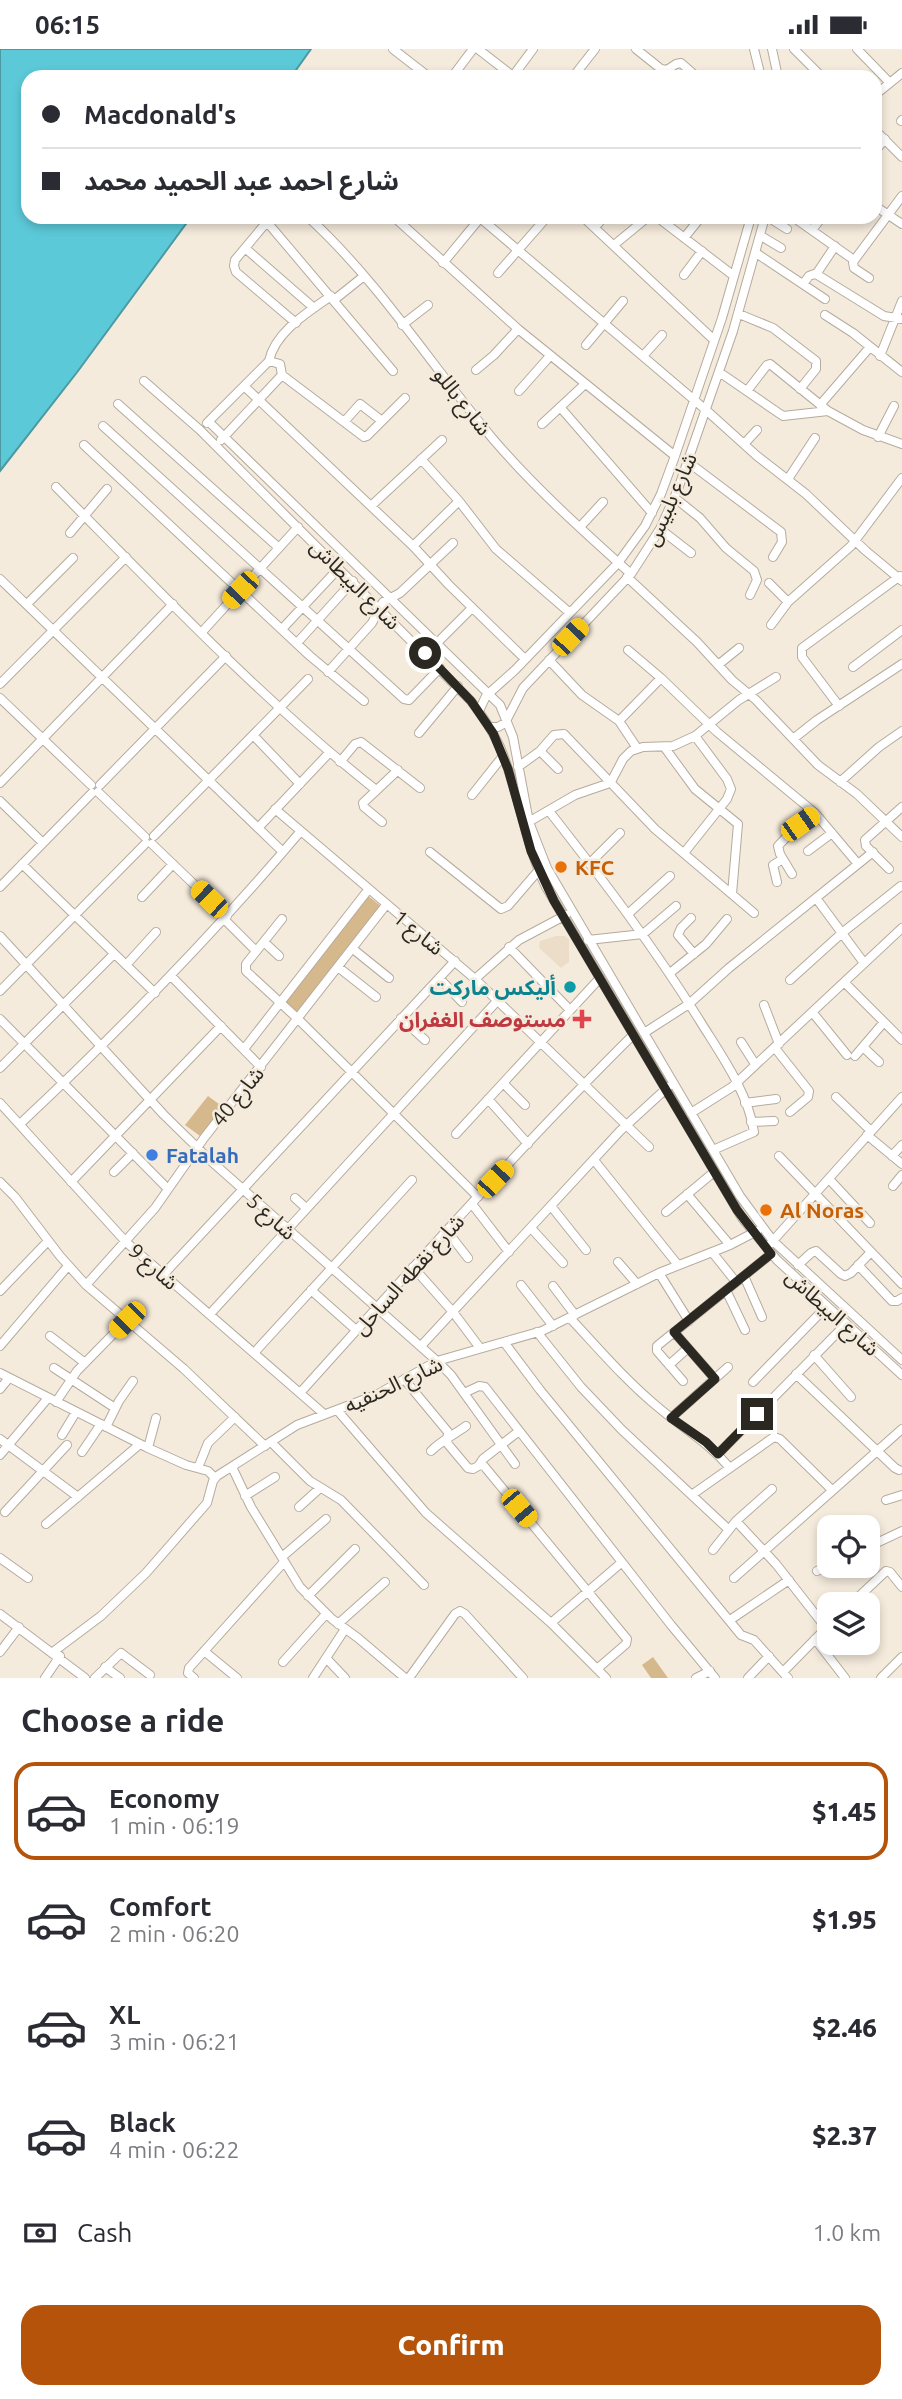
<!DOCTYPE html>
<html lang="en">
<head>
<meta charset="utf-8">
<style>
	body { margin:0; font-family:Ubuntu,"Noto Sans Arabic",sans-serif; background:#f7f7f7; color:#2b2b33; height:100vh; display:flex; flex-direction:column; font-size:26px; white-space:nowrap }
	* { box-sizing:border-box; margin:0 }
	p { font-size:23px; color:#7c7c81 }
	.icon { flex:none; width:38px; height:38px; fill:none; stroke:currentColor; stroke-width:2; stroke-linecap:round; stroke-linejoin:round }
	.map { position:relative; height:1629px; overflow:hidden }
	.panel { display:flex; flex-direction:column; background:#fff; flex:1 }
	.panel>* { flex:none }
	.banner { position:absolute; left:21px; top:21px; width:861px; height:154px; border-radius:21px; box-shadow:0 4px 10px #0003; display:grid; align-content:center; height:154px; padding:0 21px; background:#fff }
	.controls { position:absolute; left:817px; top:1466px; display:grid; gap:14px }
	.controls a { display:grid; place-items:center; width:63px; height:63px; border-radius:14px; background:#fff; box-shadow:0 4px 10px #0003; font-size:35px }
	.end { position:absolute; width:32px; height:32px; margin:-16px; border:9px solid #2b2822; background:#fff; box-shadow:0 0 0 4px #fff }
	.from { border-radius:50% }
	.car { position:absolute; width:21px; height:42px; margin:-21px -10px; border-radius:9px; box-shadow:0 0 5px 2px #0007; background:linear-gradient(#f5c518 24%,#345 0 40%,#f5c518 0 76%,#345 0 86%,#f5c518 0) }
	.banner b { display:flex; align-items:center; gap:24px; height:66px; font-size:26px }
	.banner b+b { border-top:2px solid #e1e1e2 }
	.banner i { width:18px; height:18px; background:#2b2b33 }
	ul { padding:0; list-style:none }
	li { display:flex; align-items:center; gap:21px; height:98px; margin:0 14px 10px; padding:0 7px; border:4px solid transparent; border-radius:21px }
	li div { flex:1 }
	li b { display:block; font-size:26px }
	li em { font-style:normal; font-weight:800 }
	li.current { border-color:#b45309 }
	li>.icon { width:63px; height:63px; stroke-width:1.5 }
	h2 { padding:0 21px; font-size:32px; line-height:84px }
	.pay { display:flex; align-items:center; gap:18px; height:77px; padding:0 21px; font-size:26px }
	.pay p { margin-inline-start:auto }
	.cta { display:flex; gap:14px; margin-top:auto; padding:14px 21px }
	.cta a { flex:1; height:80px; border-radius:21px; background:#b45309; color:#fff; font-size:28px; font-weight:800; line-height:80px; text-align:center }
	.status { display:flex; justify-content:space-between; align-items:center; height:49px; padding:0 35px; background:#fff; direction:ltr }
	.status svg { height:19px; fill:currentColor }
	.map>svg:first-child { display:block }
	.built { fill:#ecddc8 }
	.green { fill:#d5b88c }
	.water { fill:#5cc9d8; stroke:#4d99a1; stroke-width:2 }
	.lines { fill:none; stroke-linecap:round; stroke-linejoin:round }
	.minor-casing { stroke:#b5ab9e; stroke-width:10 }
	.minor { stroke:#fff; stroke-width:8 }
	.route { stroke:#2b2822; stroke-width:9 }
	.food-dot { fill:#e8710a; stroke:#f5ebdc; stroke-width:2.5 }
	.culture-dot { fill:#0f9aa8; stroke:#f5ebdc; stroke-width:2.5 }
	.health-dot { fill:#e0444e; stroke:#f5ebdc; stroke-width:2.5 }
	.shop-dot { fill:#3f7fe0; stroke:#f5ebdc; stroke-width:2.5 }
	.labels { text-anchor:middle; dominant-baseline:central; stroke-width:5; stroke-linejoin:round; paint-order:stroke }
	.street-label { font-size:21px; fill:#2b2822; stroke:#f5ebdc }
	.food-label { font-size:21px; font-weight:bold; fill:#c56008; stroke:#f5ebdc; text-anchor:start }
	.culture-label { font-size:21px; font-weight:bold; fill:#0d838f; stroke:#f5ebdc; text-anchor:end }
	.health-label { font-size:21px; font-weight:bold; fill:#be3a42; stroke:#f5ebdc; text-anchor:end }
	.shop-label { font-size:21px; font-weight:bold; fill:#366cbe; stroke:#f5ebdc; text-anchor:start }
</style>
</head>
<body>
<div class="status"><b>06:15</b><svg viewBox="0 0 49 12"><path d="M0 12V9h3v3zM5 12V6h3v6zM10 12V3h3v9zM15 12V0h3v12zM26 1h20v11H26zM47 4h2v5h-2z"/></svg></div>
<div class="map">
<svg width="902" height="1629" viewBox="0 0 902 1629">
	<rect width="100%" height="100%" fill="#f5ebdc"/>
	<!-- built -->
	<path class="built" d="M556,887H565L569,890V913L561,919L539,899L540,892Z"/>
	<!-- green -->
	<path class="green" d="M367,846L382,858L299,966L285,952Z
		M208,1047L223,1058L200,1087L185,1076Z
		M653,1608L668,1629H651L642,1616Z"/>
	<!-- water -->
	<path class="water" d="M0,0H311L291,28H28V168H191L78,322L0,422Z"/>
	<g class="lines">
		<defs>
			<path id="minor" d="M393,0L429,28
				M478,0L514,28
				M636,0L661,20L667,21L676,15L681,14L697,28
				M754,0L761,28
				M772,0L778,28
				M794,0L822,28
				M857,0L890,34
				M513,27L533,0
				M452,28L473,0
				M573,28L595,0
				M875,46L902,24
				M901,72L902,71
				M875,81L902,108
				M875,102L885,90
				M875,157L902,175
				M271,168L235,211L234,217L236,223L296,274
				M308,168C379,233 431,316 493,390C534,438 583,482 631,525
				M394,168L518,280L675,407
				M479,168L706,361L757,407L806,445L866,502L902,532
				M583,168L714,291
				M657,168L734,227
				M768,168L787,180
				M793,168L854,211
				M267,173L393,322
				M595,178L604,168
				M812,181L822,168
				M761,187L781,199
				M684,189L701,168
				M614,196L648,168
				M245,199L314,259
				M756,204L825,250
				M443,214L481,168
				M498,224L547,168
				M816,225L884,267L902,270
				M684,226L702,202
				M869,229L854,219L853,213L902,147
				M803,235L809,227L817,224L835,197
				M334,251L364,227
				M739,265L773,279L816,312V320L800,340
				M825,266L853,284L902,323
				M402,276L428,256
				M586,296L623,252
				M643,307L662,286
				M880,307L902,252
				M476,321L494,306L518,280
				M719,323L783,367L828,362
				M282,326L364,388L367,387L405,349
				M144,332L200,381L471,652C482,666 492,681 500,698C519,743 524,793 546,838L742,1169L777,1211L902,1326
				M244,337L413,497L449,536L525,610
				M519,342L550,307
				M747,342L767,316L770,315L828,362L863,381L902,395
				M118,355L279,499
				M820,356L870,298
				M560,358L652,464
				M209,373L500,656L513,688L529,773L547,819L740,1147L773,1192L902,1311
				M344,373L360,355L382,372
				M207,374L269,312C275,283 308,263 331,247
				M542,375L584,336
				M103,377L404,650L409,651L440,619
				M878,388L894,357
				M221,391L282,326L280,315L269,312
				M744,395L757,381
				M84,396L310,607L364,652
				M421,410L459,452L496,500L570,564
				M688,413L781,483L782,493L773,508
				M788,430L815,389
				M56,438C159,542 261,650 376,741
				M675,449L700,469L726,499L754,522L757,531L750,546
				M371,457L442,391
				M580,478L603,453
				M660,480L691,504
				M70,484L107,440
				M413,497L459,452
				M627,528L697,593L732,631L756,651L818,716L857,745L902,788
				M0,530L283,803
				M769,534L788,553
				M27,555L73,509
				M771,576L788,553L851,497L902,429
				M282,580L339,519
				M202,583L298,478
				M297,594L353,532
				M436,595L472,559
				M628,601L661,629L717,683L815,764L858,815
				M549,611L582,646L619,672L637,699
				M718,616L739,599
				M853,618L902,581
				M328,623L372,574L383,553L400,544L453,494
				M0,635L126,508
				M0,649L91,736
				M839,657L802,608V599L900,527
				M479,662L486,647L515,621L618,514L645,477L661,445L675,407L722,269L751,168
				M619,672L661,629
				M489,678H498L505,674L523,639L631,525L660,480L678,440L733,282L765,168
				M419,684L458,637
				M253,686L300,735
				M793,690L817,671L902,615
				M665,699L695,740L738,775L732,845
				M540,702L558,720
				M340,713L355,695L361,693L420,739
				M518,718L540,702L554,686L564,685L655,780L754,864
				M840,733L879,698L902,682
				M0,734L173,555
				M100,736L226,607
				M98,743L145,788
				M472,746L503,707
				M0,752L43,794
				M275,760L475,930L649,1098
				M549,762C603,831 654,898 700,972C721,1006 748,1043 754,1083L713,1101
				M382,773L364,758L363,754L398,721
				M525,775L575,746L607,735L612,731L623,710L631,702L643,698L673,697L695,687L739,651L776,628
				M258,779L329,704
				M154,787L308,630
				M152,795L227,867
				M808,802L832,784
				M430,803L501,860L508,857L538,822
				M684,804L727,750L731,740L727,730L695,687
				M590,814L620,784
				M22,815L155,944
				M889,820L866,797L865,791L902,758
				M792,825L780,805L778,797L793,781L815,764
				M777,833L773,816L783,810
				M0,838L92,744
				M142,848L173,815
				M816,849L864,914
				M629,864L670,827
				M691,869L681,879L678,886L694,905
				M224,870L256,902
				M282,870L246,915V922L298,970L478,1148
				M0,887L164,1066L211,1112L437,1312L451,1326L515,1415
				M588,891L643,885L676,857
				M264,893L279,907
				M509,898L570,961
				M353,900L389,929
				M126,916L156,883
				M338,918L376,948
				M670,924L706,895L727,870
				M171,927L261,1018
				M439,929L462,953
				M475,930L519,891L566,866
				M790,931L842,884L901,837
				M845,934L902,991
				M0,942L146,794
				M764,956L779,995
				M813,964L847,1006
				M401,969L425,991
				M0,970L168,1140
				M644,984L689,955L729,919L873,803
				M741,993L755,1015
				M863,998L879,1013
				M775,999L809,1042L808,1048L790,1063
				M244,1000L368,841
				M855,1007L884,973
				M0,1019L114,905
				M503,1034L525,1056
				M836,1048L871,1082
				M488,1050L528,1095
				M0,1054L126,1193L324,1365
				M745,1054L776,1050
				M691,1064L732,1038L902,879
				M751,1073L774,1072
				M21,1074C119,982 213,886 300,783
				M456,1085L600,929
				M867,1086L902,1115
				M779,1107L902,1235
				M892,1107L902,1096
				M594,1111L678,1216
				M114,1123L133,1104
				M829,1130L870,1174
				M0,1133L15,1148L60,1207L86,1236L184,1320L265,1397
				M71,1133L221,977
				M893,1137L902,1126
				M687,1145L730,1196
				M295,1149L306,1159
				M472,1155L509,1203
				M551,1157L586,1201
				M666,1163L714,1123
				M531,1179L563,1214
				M447,1182L468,1209
				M770,1195L902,1048
				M712,1203L736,1233
				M618,1213L637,1235
				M798,1216L811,1204L816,1202L841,1225L845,1227L851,1224L871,1203
				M858,1216L892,1252H897L902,1249
				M413,1218L453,1263L480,1299
				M659,1224L689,1272
				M164,1225L455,912
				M744,1227L762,1268
				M86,1236L155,1159L204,1089L386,856
				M521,1236L553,1277
				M553,1237L575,1266
				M311,1241L356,1281
				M726,1241L745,1281
				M0,1242L48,1192
				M210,1265L498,951
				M570,1269C599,1300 626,1332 659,1359C684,1380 709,1394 730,1419
				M537,1283L581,1338L622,1381L728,1480
				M674,1283L715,1330
				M50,1287L85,1314
				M504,1293L540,1341L741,1586L754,1591L788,1629
				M0,1297L68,1217
				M421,1297L620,1082L668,1038
				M254,1304L412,1131
				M814,1306L851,1348
				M669,1316L688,1299
				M54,1319L115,1359
				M0,1324L148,1399L186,1416L208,1422L215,1429
				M796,1325L895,1419L899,1421
				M404,1330L448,1383L447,1394L468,1419L473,1420L480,1416L484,1417L627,1590L626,1595L597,1620
				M683,1332L657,1302V1297L771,1205
				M753,1333L827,1257
				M0,1340L9,1329
				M300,1344C409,1223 517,1101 633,986
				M464,1344L479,1337L485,1338L671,1576L715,1629
				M56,1353L77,1322L127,1271
				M337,1361L426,1464L551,1574L606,1629
				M671,1369L728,1318
				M106,1378L119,1352L133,1332
				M62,1386L76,1363
				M0,1390L78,1448
				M271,1393L310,1432L341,1451L424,1536
				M148,1399L156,1369
				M431,1402C442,1391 454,1386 466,1377
				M82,1403L101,1375
				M718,1405L846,1275
				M0,1406L48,1349
				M479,1416L483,1410L519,1382
				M232,1418L251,1458L300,1538L332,1570L358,1589L405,1629
				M198,1419L208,1394L235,1368
				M693,1445L774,1388L780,1390L832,1441
				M245,1447L275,1428
				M886,1451L902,1446
				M299,1458L320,1439
				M5,1463L67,1396
				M736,1472L776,1515L826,1579
				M46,1475L140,1395
				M868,1498L902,1482
				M713,1501L736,1472L772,1440
				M282,1508L326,1470
				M0,1509L28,1529
				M817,1522L830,1516
				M734,1529L902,1380
				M308,1547L355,1500
				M850,1556L886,1522L890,1523L902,1538
				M0,1565L85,1629
				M730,1571L789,1531
				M551,1574L621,1514
				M338,1575L385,1533
				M815,1590L845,1629
				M204,1602L237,1629
				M0,1603L19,1578
				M53,1603L101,1567L146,1524L207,1454L213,1432L217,1427L297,1376L376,1346L437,1312L542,1282L659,1224L730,1196L757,1182
				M326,1609L345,1629
				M283,1613L326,1565
				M105,1618L120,1629
				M783,1623L830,1575
				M45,1629L60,1607
				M95,1629L121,1604L150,1626
				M194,1629L188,1624L189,1619L284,1513
				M313,1629L345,1580
				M409,1629L455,1565L460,1562L465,1565L523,1629
				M696,1629L710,1622
				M748,1629L769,1607
				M881,1629L902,1608"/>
		</defs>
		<!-- minor casing -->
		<use href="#minor" class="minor-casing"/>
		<!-- minor -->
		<use href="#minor" class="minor"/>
	</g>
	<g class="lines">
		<!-- route -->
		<path class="route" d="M425,604L471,652L493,684L508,720L531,802L554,852L737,1161L771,1205L674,1283L715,1330L671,1369L706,1393L718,1405L757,1365"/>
	</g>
	<!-- markers -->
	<g class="food-dot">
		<circle cx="561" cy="818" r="7"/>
		<circle cx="766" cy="1161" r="7"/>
	</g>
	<circle class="culture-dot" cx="570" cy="938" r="7"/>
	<path class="health-dot" d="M578.5 959.5h7v7h7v7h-7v7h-7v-7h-7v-7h7z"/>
	<circle class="shop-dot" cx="152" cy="1106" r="7"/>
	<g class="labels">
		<!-- street labels -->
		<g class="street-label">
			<text transform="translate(463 352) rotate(52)">شارع باللو</text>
			<text transform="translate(670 450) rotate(-66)">شارع بلبيس</text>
			<text transform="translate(356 535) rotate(45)">شارع البيطاش</text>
			<text transform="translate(419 883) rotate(39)">شارع 1</text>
			<text transform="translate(237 1047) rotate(-51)">شارع 40</text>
			<text transform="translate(272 1167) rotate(42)">شارع 5</text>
			<text transform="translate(154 1217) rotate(41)">شارع 9</text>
			<text transform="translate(408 1225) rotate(-48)">شارع نقطه الساحل</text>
			<text transform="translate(833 1263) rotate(42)">شارع البيطاش</text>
			<text transform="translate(393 1335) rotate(-25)">شارع الحنفيه</text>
		</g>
		<!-- food labels -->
		<g class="food-label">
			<text x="575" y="818">KFC</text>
			<text x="780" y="1161">Al Noras</text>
		</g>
		<!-- culture labels -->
		<g class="culture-label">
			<text x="556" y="938">أليكس ماركت</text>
		</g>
		<!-- health labels -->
		<g class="health-label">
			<text x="566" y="970">مستوصف الغفران</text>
		</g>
		<!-- shop labels -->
		<g class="shop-label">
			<text x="166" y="1106">Fatalah</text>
		</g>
	</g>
</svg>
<div class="controls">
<a><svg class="icon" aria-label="locate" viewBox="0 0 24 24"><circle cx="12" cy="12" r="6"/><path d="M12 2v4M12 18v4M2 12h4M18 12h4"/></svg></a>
<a><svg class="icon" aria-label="layers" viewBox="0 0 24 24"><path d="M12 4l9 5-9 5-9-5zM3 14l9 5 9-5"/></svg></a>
</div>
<i class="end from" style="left:425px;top:604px"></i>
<i class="end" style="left:757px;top:1365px"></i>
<i class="car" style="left:240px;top:541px;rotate:223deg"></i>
<i class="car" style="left:570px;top:588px;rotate:43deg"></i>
<i class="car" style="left:800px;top:775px;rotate:55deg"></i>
<i class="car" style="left:209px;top:850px;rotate:314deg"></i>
<i class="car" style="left:495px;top:1130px;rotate:43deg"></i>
<i class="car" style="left:127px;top:1271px;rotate:225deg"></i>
<i class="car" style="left:519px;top:1459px;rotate:140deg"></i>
<div class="banner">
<b><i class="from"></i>Macdonald's</b>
<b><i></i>شارع احمد عبد الحميد محمد</b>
</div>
</div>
<section class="panel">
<h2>Choose a ride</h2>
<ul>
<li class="current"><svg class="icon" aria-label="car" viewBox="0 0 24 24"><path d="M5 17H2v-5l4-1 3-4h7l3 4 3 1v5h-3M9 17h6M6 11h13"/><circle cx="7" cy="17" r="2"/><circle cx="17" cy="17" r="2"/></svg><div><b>Economy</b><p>1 min · 06:19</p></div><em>$1.45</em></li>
<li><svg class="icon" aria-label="car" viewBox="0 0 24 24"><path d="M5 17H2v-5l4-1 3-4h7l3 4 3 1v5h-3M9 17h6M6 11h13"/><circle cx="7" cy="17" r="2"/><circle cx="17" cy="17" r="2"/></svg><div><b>Comfort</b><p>2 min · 06:20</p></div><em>$1.95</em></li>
<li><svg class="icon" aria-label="car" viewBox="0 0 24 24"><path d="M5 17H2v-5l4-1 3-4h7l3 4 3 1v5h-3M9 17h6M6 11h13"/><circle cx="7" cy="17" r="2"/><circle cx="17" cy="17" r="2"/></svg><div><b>XL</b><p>3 min · 06:21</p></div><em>$2.46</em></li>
<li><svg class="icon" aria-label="car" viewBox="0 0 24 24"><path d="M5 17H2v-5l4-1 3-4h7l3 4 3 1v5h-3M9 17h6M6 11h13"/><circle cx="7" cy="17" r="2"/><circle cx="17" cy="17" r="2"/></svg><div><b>Black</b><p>4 min · 06:22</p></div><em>$2.37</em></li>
</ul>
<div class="pay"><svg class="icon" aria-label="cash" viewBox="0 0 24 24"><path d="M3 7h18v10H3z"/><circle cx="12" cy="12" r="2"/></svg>Cash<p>1.0 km</p></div>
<div class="cta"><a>Confirm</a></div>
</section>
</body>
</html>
